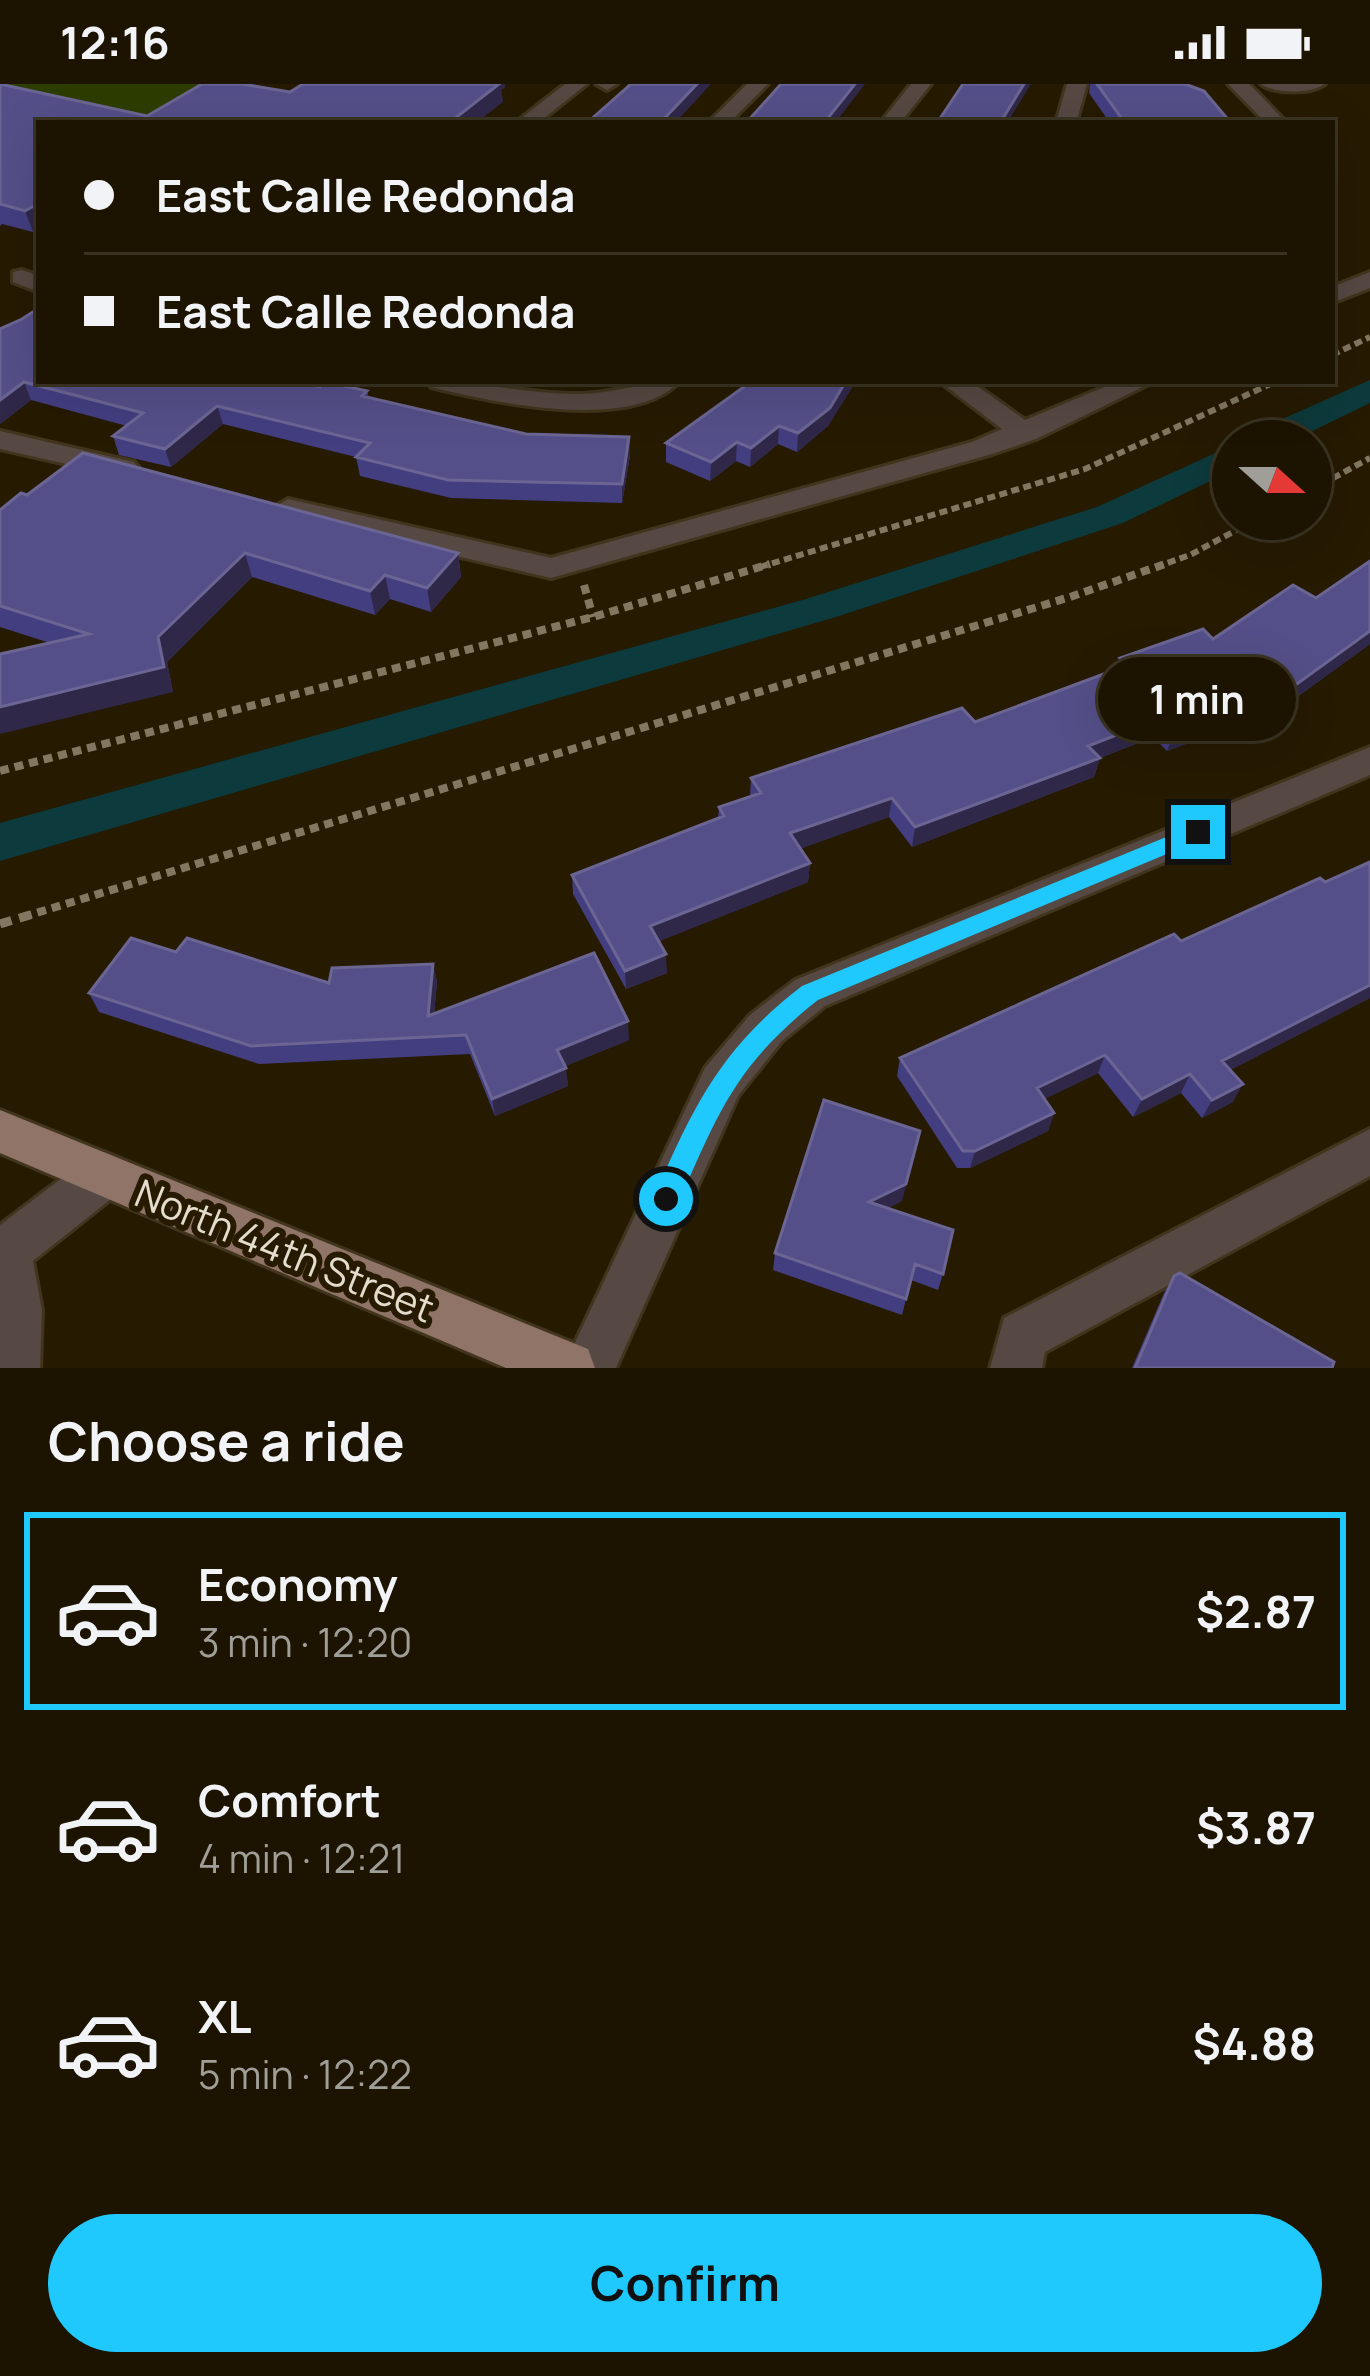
<!DOCTYPE html>
<html lang="en">
<head>
<meta charset="utf-8">
<style>
	body { margin:0; font-family:Manrope,sans-serif; background:#251d0a; color:#f1f3f6; height:100vh; display:flex; flex-direction:column; font-size:45px; white-space:nowrap }
	* { box-sizing:border-box; margin:0 }
	p { font-size:39px; color:#a09e99 }
	.icon { flex:none; width:66px; height:66px; fill:none; stroke:currentColor; stroke-width:2; stroke-linecap:round; stroke-linejoin:round }
	.map { position:relative; height:1284px; overflow:hidden }
	.details { display:flex; flex-direction:column; background:#1c1400; flex:1 }
	.details>* { flex:none }
	.banner { position:absolute; left:36px; top:36px; width:1299px; height:264px; border-radius:0px; box-shadow:0 12px 48px #0002,0 0 0 3px #3a3322; display:grid; align-content:center; height:264px; padding:0 48px; background:#1c1400 }
	.needle { width:78px; rotate:111deg }
	.controls { position:absolute; left:1212px; top:336px; display:grid; gap:24px }
	.controls a { display:grid; place-items:center; width:120px; height:120px; border-radius:50%; background:#1c1400; box-shadow:0 12px 48px #0002,0 0 0 3px #3a3322; font-size:60px }
	.end { position:absolute; width:54px; height:54px; margin:-27px; border:15px solid #1fc9fd; background:#111; box-shadow:0 0 0 6px #111 }
	.from { border-radius:50% }
	.bubble { position:absolute; height:84px; border-radius:42px; background:#1c1400; box-shadow:0 12px 48px #0002,0 0 0 3px #3a3322; font-size:39px; font-weight:700; line-height:84px; text-align:center }
	.banner b { display:flex; align-items:center; gap:42px; height:114px; font-size:45px }
	.banner b+b { border-top:3px solid #3a3322 }
	.banner i { width:30px; height:30px; background:#f1f3f6 }
	ul { padding:0; list-style:none }
	li { display:flex; align-items:center; gap:36px; height:198px; margin:0 24px 18px; padding:0 24px; border:6px solid transparent; border-radius:0px }
	li div { flex:1 }
	li b { display:block; font-size:45px }
	li em { font-style:normal; font-weight:700 }
	li.selected { border-color:#1fc9fd }
	li>.icon { width:108px; height:108px; stroke-width:1.5 }
	h2 { padding:0 48px; font-size:54px; line-height:144px }
	.primary-button { display:flex; gap:24px; margin-top:auto; padding:24px 48px }
	.primary-button a { flex:1; height:138px; border-radius:72px; background:#1fc9fd; color:#111; font-size:48px; font-weight:700; line-height:138px; text-align:center }
	.status { display:flex; justify-content:space-between; align-items:center; height:84px; padding:0 60px; background:#1c1400; direction:ltr }
	.status svg { height:33px; fill:currentColor }
	.map>svg:first-child { display:block }
	.green { fill:#2d3d00 }
	.lines { fill:none; stroke-linecap:round; stroke-linejoin:round }
	.canal { fill:#0d3a3c; fill-rule:evenodd }
	.minor-casing { stroke:#41351d; stroke-width:6 }
	.major-casing { stroke:#41351d; stroke-width:6 }
	.path-far2 { stroke:#827862; stroke-width:6; stroke-dasharray:8 4.5; stroke-linecap:butt }
	.path-far1 { stroke:#827862; stroke-width:8; stroke-dasharray:9 6; stroke-linecap:butt }
	.path { stroke:#827862; stroke-width:9; stroke-dasharray:12 8; stroke-linecap:butt }
	.minor { fill:#564842; fill-rule:evenodd }
	.major { fill:#907467; fill-rule:evenodd }
	.wall { fill:#433e80 }
	.shaded-wall { fill:#302849 }
	.building { fill:#544f88; stroke:#6b6593; stroke-width:3 }
	.route { fill:#1fc9fd }
	.labels { text-anchor:middle; dominant-baseline:central; stroke-width:12; stroke-linejoin:round; paint-order:stroke }
	.near-street-label { font-size:39px; fill:#e4dccc; stroke:#261a00 }
</style>
</head>
<body>
<div class="status"><b>12:16</b><svg viewBox="0 0 49 12"><path d="M0 12V9h3v3zM5 12V6h3v6zM10 12V3h3v9zM15 12V0h3v12zM26 1h20v11H26zM47 4h2v5h-2z"/></svg></div>
<div class="map">
<svg width="1370" height="1284" viewBox="0 0 1370 1284">
	<rect width="100%" height="100%" fill="#261a00"/>
	<!-- green -->
	<path class="green" d="M0,0H221L151,39Z"/>
	<g class="lines">
		<!-- canal -->
		<path class="canal" d="M1370,296V319L1292,357H1246L1251,349Z
			M1233,361V386L1123,439L836,533L0,777V739L806,515L1097,423Z"/>
		<defs>
			<path id="minor" d="M565,0H587L538,39H515Z
				M596,0H617L607,6Z
				M747,0H768L729,39H708Z
				M911,0H931L900,39H880Z
				M1067,0H1087L1076,39H1056Z
				M1228,0H1249L1287,39H1266Z
				M1261,0H1325C1311,10 1275,10 1261,0Z
				M22,186L39,192V208L13,198V188Z
				M1370,188V204L1332,219V203Z
				M428,297C478,297 527,310 578,310C614,310 645,297 680,297C632,349 492,318 431,303Z
				M939,297H970L1025,336L1119,297H1155L1036,355L992,370L551,494L277,430L273,424L288,415L551,474L972,358L1002,345Z
				M0,347L134,378L139,384L124,393L0,365Z
				M1370,663V691L825,922L782,957L738,1012L616,1284H563L705,984L750,931L795,896Z
				M1370,1045V1092L1045,1268L1042,1284H990L1004,1234Z
				M104,1068L121,1075L128,1091L121,1107L33,1177L42,1226L40,1284H0V1141L87,1075Z"/>
			<path id="major" d="M0,1026L588,1265L595,1284H506L0,1069Z"/>
		</defs>
		<!-- minor casing -->
		<use href="#minor" class="minor-casing"/>
		<!-- major casing -->
		<use href="#major" class="major-casing"/>
		<!-- path-far2 -->
		<path class="path-far2" d="M1332,271L1370,253
			M1311,406L1370,374
			M760,483L1085,385L1277,297
			M1156,483L1190,471L1257,435"/>
		<!-- path-far1 -->
		<path class="path-far1" d="M584,501L593,533
			M0,687L593,533L770,480
			M23,833L1070,513L1165,480"/>
		<!-- path -->
		<path class="path" d="M0,840L33,830"/>
		<!-- minor -->
		<use href="#minor" class="minor"/>
		<!-- major -->
		<use href="#major" class="major"/>
	</g>
	<!-- wall -->
	<path class="wall" d="M0,0L147,32L290,8L505,3L501,6L503,18L39,39V144L33,148L2,140L0,142Z
		M1090,0H1185L1231,39H1110L1089,9Z
		M22,235L39,297L320,303L367,307L369,314L630,372L622,419L451,414L360,392L356,373L223,340L171,383L119,371L113,352L127,342L31,316L0,340Z
		M752,297H856L828,342L797,368L778,360L750,383L736,377L710,397L666,378V359Z
		M0,426L458,469L461,493L431,528L390,515L375,531L252,493L167,578L173,608L50,559L0,543Z
		M1370,477V560L1282,624L1167,667L1153,653L1100,674L1094,693L912,763L889,733L800,764L810,779L808,798L659,857L667,889L626,905L573,810L572,791L718,734L719,723L750,713L751,694L975,638L1116,585L1120,574L1213,555L1316,514Z
		M1370,778V914L1230,986L1233,1018L1202,1034L1181,1009L1133,1033L1098,989L1044,1015L1054,1029L1048,1047L970,1084H957L897,992L900,974Z
		M176,868L329,899L433,880L437,898L434,930L629,956L565,982L568,1002L495,1032L470,970L259,980L99,928L89,909Z
		M902,1117L888,1124L943,1190L938,1206L911,1196L902,1231L773,1186L775,1169Z
		M1174,1192L1332,1284H1132L1164,1209Z"/>
	<!-- shaded-wall -->
	<path class="shaded-wall" d="M487,0H505V3L501,6L503,18L476,39H449Z
		M697,0H711L675,39H660Z
		M855,0H865L835,39H824Z
		M1024,0H1031L1007,39H1000Z
		M39,119V144L33,148L25,127Z
		M846,297H856L828,342L797,368L798,349Z
		M24,298L31,316L0,340V316Z
		M217,322L223,340L171,383L165,365Z
		M779,342L778,360L750,383L751,364Z
		M629,353L630,372L622,419V400Z
		M737,358L736,377L710,397L711,378Z
		M245,469L252,493L167,578L173,608L0,650V623L158,553Z
		M458,469L461,493L431,528L427,504Z
		M385,491L390,515L375,531L370,507Z
		M1370,547V560L1282,624L1167,667L1174,648Z
		M1160,634L1153,653L1100,674L1094,693L912,763L915,743L1088,662Z
		M892,714L889,733L789,769L790,749Z
		M810,779L808,798L650,861V842Z
		M666,870L667,889L626,905L625,887Z
		M433,880L437,898L432,951L428,932Z
		M1370,901V914L1213,995L1222,977Z
		M628,937L629,956L560,984L557,966Z
		M1105,971L1098,989L1030,1022L1037,1004Z
		M566,984L568,1002L495,1032L492,1015Z
		M1190,990L1181,1009L1133,1033L1142,1015Z
		M1243,1000L1233,1018L1202,1034L1212,1016Z
		M1054,1029L1048,1047L970,1084L975,1067Z
		M916,1064L902,1117L866,1135L869,1118Z"/>
	<!-- building -->
	<path class="building" d="M0,0L147,32L202,0H242L290,8L303,0H499L449,39H39V119L25,127L0,120Z
		M631,0H697L660,39H587Z
		M781,0H855L824,39H746Z
		M963,0H1024L1000,39H937Z
		M1097,0H1185L1204,7L1231,39H1125Z
		M39,224V297H292L320,303L326,298L367,307L362,312L526,350L629,353L622,400L448,396L356,373L370,359L217,322L165,365L113,352L143,329L24,298L0,316V245L22,235Z
		M752,297H846L830,324L798,349L779,342L751,364L737,358L711,378L666,359Z
		M83,369L458,469L427,504L385,491L370,507L245,469L158,553L164,583L0,623V570L89,550L0,522V426L21,409L27,411Z
		M1370,477V547L1290,605L1174,648L1160,634L1088,662L1100,674L915,743L892,714L790,749L810,779L650,842L666,870L625,887L572,791L724,732L719,723L761,709L751,694L962,624L975,638L1128,581L1120,574L1203,545L1213,555L1293,501L1316,514Z
		M1370,778V901L1222,977L1243,1000L1212,1016L1190,990L1142,1015L1105,971L1037,1004L1054,1029L975,1067H963L900,974L1174,850L1181,857L1320,794L1325,798Z
		M131,854L176,868L187,854L329,899L332,884L433,880L428,932L594,869L628,937L557,966L566,984L492,1015L466,951L251,962L89,909Z
		M824,1016L920,1047L906,1100L869,1118L953,1146L943,1190L915,1180L906,1215L775,1169Z
		M1180,1189L1334,1278L1332,1284H1135L1174,1192Z"/>
	<!-- route -->
	<path class="route" d="M1198,740L1208,748L1205,754L818,916C734,982 718,1030 676,1124L666,1128L657,1124L653,1115C693,1023 720,965 802,902Z"/>
	<g class="labels">
		<!-- near-street labels -->
		<g class="near-street-label">
			<text transform="translate(285 1166) rotate(22)">North 44th Street</text>
		</g>
	</g>
</svg>
<div class="controls">
<a><svg class="needle" viewBox="-14 -14 28 28"><path d="M0-13l5 13h-10z" fill="#e53935"/><path d="M0 13l5-13h-10z" fill="#a09e99"/></svg></a>
</div>
<i class="end from" style="left:666px;top:1115px"></i>
<i class="end" style="left:1198px;top:748px"></i>
<div class="bubble" style="left:1098px;top:573px;width:198px">1 min</div>
<div class="banner">
<b><i class="from"></i>East Calle Redonda</b>
<b><i></i>East Calle Redonda</b>
</div>
</div>
<section class="details">
<h2>Choose a ride</h2>
<ul>
<li class="selected"><svg class="icon" aria-label="car" viewBox="0 0 24 24"><path d="M5 17H2v-5l4-1 3-4h7l3 4 3 1v5h-3M9 17h6M6 11h13"/><circle cx="7" cy="17" r="2"/><circle cx="17" cy="17" r="2"/></svg><div><b>Economy</b><p>3 min · 12:20</p></div><em>$2.87</em></li>
<li><svg class="icon" aria-label="car" viewBox="0 0 24 24"><path d="M5 17H2v-5l4-1 3-4h7l3 4 3 1v5h-3M9 17h6M6 11h13"/><circle cx="7" cy="17" r="2"/><circle cx="17" cy="17" r="2"/></svg><div><b>Comfort</b><p>4 min · 12:21</p></div><em>$3.87</em></li>
<li><svg class="icon" aria-label="car" viewBox="0 0 24 24"><path d="M5 17H2v-5l4-1 3-4h7l3 4 3 1v5h-3M9 17h6M6 11h13"/><circle cx="7" cy="17" r="2"/><circle cx="17" cy="17" r="2"/></svg><div><b>XL</b><p>5 min · 12:22</p></div><em>$4.88</em></li>
</ul>
<div class="primary-button"><a>Confirm</a></div>
</section>
</body>
</html>
